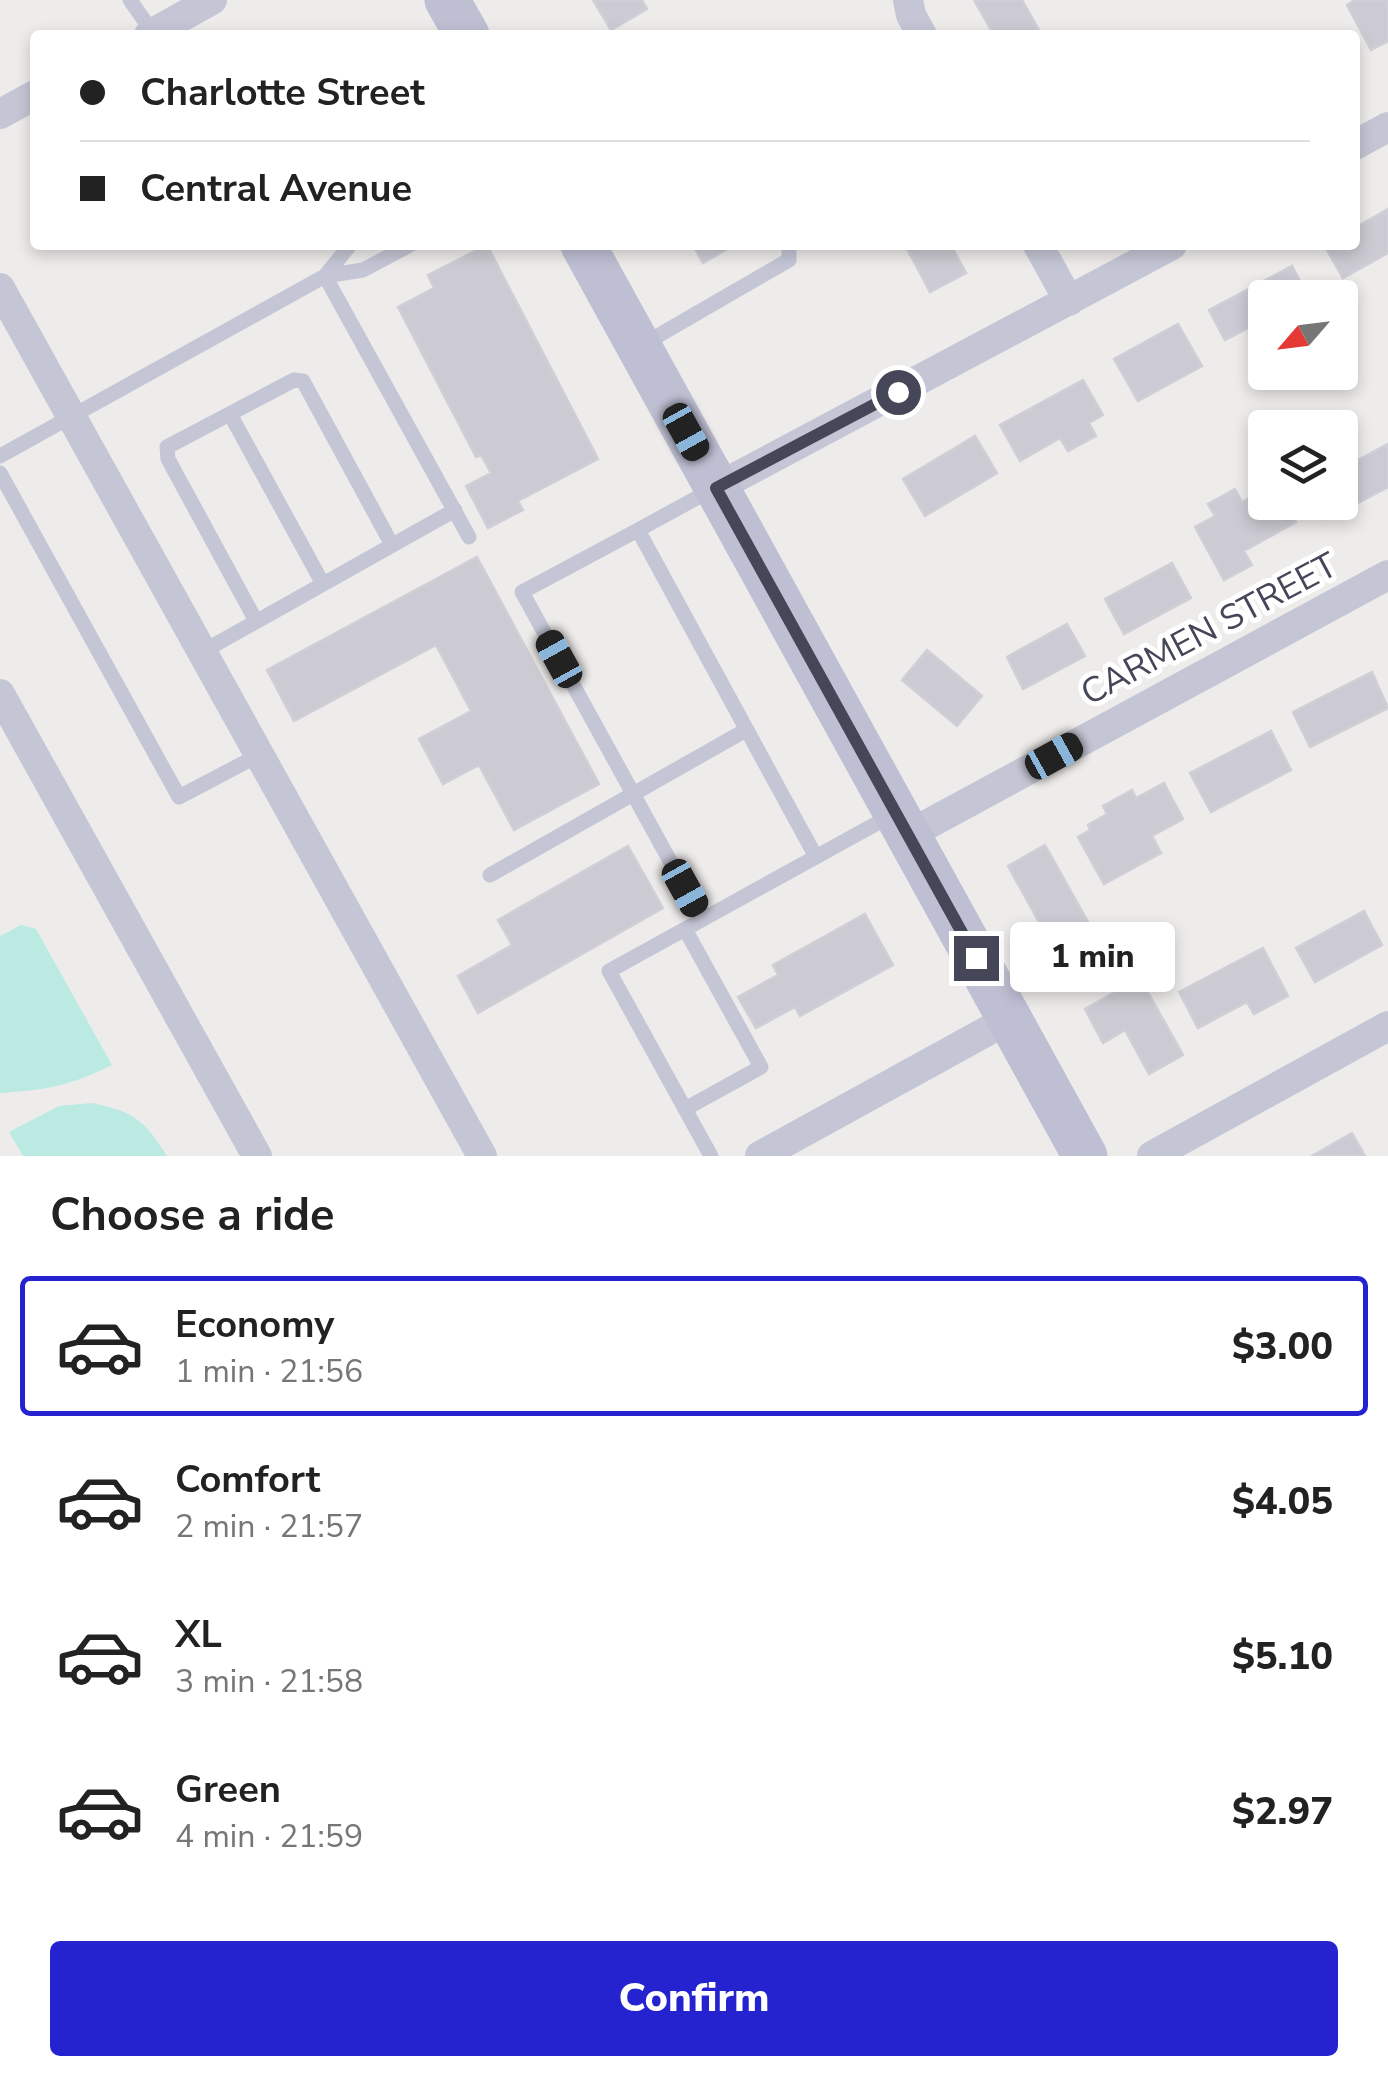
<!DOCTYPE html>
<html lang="en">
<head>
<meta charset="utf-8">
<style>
	body { margin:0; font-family:"Nunito Sans",sans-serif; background:#f2f2f2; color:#222; height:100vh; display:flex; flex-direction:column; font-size:38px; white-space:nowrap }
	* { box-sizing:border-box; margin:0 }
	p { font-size:32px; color:#767676 }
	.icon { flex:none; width:55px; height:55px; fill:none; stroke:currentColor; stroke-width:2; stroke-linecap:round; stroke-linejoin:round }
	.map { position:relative; height:1156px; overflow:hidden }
	.details { display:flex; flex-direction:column; background:#fff; flex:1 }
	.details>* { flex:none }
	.top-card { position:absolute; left:30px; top:30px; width:1330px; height:220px; border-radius:10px; box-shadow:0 5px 15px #0003; display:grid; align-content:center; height:220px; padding:0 50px; background:#fff }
	.needle { width:65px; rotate:242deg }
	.controls { position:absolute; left:1248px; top:280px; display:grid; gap:20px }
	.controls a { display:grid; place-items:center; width:110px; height:110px; border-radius:10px; background:#fff; box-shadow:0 5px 15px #0003; font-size:50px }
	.end { position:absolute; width:45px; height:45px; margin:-22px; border:12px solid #454657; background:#fff; box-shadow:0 0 0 5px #fff }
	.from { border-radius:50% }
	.bubble { position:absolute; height:70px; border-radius:10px; background:#fff; box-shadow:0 5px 15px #0003; font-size:32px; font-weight:800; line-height:70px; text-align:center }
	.car { position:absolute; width:30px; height:60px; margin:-30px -15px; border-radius:12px; box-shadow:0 0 8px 2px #0007; background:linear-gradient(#222 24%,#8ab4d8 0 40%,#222 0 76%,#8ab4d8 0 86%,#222 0) }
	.top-card b { display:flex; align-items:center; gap:35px; height:95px; font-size:38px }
	.top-card b+b { border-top:2px solid #e0e0e0 }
	.top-card i { width:25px; height:25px; background:#222 }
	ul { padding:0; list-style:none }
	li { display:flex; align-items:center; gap:30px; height:140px; margin:0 20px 15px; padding:0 30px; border:5px solid transparent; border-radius:10px }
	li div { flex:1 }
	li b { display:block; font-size:38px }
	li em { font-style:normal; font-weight:800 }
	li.current { border-color:#2523d0 }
	li>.icon { width:90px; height:90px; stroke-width:1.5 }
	h2 { padding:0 50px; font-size:45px; line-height:120px }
	.primary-button { display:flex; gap:20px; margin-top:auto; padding:20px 50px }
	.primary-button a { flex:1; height:115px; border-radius:10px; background:#2523d0; color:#fff; font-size:40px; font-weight:800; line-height:115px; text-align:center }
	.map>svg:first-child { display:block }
	.green { fill:#baeae2 }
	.building { fill:#cccbd3; stroke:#d0cfd7; stroke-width:2.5 }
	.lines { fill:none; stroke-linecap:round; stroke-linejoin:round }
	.lane { stroke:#c5c6d5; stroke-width:15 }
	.street { stroke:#c5c6d5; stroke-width:30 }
	.secondary { stroke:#bebfd3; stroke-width:45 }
	.route { stroke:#454657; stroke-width:12 }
	.labels { text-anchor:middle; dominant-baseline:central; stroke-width:10; stroke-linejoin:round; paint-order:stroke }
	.street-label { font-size:35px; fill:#454657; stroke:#fff }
</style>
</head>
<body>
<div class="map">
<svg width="1388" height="1156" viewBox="0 0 1388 1156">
	<rect width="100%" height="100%" fill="#eeeceb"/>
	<!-- green -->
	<path class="green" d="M21,925L36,929L112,1065C70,1086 46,1090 0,1093V936Z
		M92,1103C135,1112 144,1120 167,1156H23L9,1132L59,1106Z"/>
	<!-- building -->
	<path class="building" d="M593,0H642L647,9L611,30Z
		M974,0H1022L1040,32L1035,35H994Z
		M1355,0H1388V41L1371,50L1347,5Z
		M1388,209V253L1343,278L1324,245H1355V228Z
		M487,245L598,459L518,501L523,510L488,528L466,486L491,473L481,455L476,457L398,307L434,288L428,275Z
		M693,245H734L703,263Z
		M905,245H951L966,273L930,292Z
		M1292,266L1308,296L1265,298V319L1225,340L1209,310Z
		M1178,324L1202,366L1138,401L1114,359Z
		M1083,380L1103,415L1089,423L1096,436L1068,451L1060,438L1020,461L1000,425Z
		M975,436L997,473L925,516L903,479Z
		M1388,444V487L1327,519L1319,502H1340V460L1354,452L1358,460Z
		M1235,489L1242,502L1265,489V502H1285L1296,522L1244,551L1252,565L1224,580L1195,527L1215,516L1208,504Z
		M477,557L599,784L514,830L479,765L443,784L419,739L471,711L436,645L294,721L267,670Z
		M1172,563L1191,598L1124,634L1105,599Z
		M1067,624L1085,656L1023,689L1007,657Z
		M927,650L982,696L957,726L902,680Z
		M1372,672L1388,708L1310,747L1293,712Z
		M1271,731L1291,770L1211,812L1190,773Z
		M1164,783L1183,819L1152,836L1161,853L1104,884L1078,837L1090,830L1088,825L1107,814L1103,806L1132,790L1136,798Z
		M1045,845L1088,922L1050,942L1008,866Z
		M628,846L663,908L478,1013L458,976L512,945L498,920Z
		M1364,911L1382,945L1315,982L1296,948Z
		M865,914L893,965L800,1016L795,1007L756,1028L738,997L778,975L773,965Z
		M1263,948L1288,996L1254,1014L1247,1002L1198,1028L1179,992Z
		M1140,978L1183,1055L1149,1074L1125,1030L1103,1043L1085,1009Z
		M1352,1133L1365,1156H1312Z"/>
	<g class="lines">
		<!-- lane -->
		<path class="lane" d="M130,0L153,33
			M350,245L325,276L363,270L410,245
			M642,345L789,260V245
			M230,414L323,584
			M0,456L325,276L469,537
			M0,473L179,797L259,755
			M713,489L638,530L816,857
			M638,530L522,592L702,919
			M256,621L168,459L167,447L294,380L303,381L392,545
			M202,652L455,510
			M490,875L746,730
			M685,929L761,1067L685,1109
			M711,1156L609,971L892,815"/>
		<!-- street -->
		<path class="street" d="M908,0L911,15L922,35
			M149,35L212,0
			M0,114L35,95
			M1355,145L1388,127
			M1038,245L1069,301
			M0,288L482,1156
			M716,488L1172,245
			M0,694L257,1156
			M908,835L1388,575
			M760,1156L1009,1019
			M1152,1156L1388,1026"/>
		<!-- secondary -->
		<path class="secondary" d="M447,0L467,35
			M583,245L1085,1156"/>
	</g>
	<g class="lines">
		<!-- route -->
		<path class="route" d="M898,392L716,488L976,958"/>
	</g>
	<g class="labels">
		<!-- street labels -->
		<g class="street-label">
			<text transform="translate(1209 629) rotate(-28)">CARMEN STREET</text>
		</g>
	</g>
</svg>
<div class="controls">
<a><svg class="needle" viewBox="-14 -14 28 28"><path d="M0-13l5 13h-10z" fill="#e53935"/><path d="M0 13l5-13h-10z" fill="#767676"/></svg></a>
<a><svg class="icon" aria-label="layers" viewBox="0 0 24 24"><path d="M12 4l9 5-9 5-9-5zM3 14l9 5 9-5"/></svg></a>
</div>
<i class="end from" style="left:898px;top:392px"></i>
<i class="end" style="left:976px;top:958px"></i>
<div class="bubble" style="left:1010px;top:922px;width:165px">1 min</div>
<i class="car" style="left:686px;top:432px;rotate:151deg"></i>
<i class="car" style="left:559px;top:659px;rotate:331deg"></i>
<i class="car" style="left:1054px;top:756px;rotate:61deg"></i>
<i class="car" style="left:685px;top:888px;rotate:151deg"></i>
<div class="top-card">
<b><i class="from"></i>Charlotte Street</b>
<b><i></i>Central Avenue</b>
</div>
</div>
<section class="details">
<h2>Choose a ride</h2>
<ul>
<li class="current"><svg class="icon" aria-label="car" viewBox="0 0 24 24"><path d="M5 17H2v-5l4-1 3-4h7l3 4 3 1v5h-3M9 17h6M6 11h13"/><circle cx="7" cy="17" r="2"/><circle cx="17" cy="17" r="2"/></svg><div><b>Economy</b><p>1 min · 21:56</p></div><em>$3.00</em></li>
<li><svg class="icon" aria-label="car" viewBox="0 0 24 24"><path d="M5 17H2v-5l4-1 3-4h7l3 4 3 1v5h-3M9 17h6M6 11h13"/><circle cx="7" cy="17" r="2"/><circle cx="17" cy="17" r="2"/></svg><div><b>Comfort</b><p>2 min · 21:57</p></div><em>$4.05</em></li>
<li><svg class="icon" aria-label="car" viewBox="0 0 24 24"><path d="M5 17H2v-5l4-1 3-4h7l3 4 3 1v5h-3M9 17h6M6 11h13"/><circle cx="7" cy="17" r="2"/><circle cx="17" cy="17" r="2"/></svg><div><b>XL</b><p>3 min · 21:58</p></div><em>$5.10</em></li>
<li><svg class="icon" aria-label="car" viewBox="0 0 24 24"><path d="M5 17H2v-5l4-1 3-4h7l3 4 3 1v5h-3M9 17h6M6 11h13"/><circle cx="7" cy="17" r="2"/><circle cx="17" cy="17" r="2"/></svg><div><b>Green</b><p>4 min · 21:59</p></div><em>$2.97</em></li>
</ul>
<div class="primary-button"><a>Confirm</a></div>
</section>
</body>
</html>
